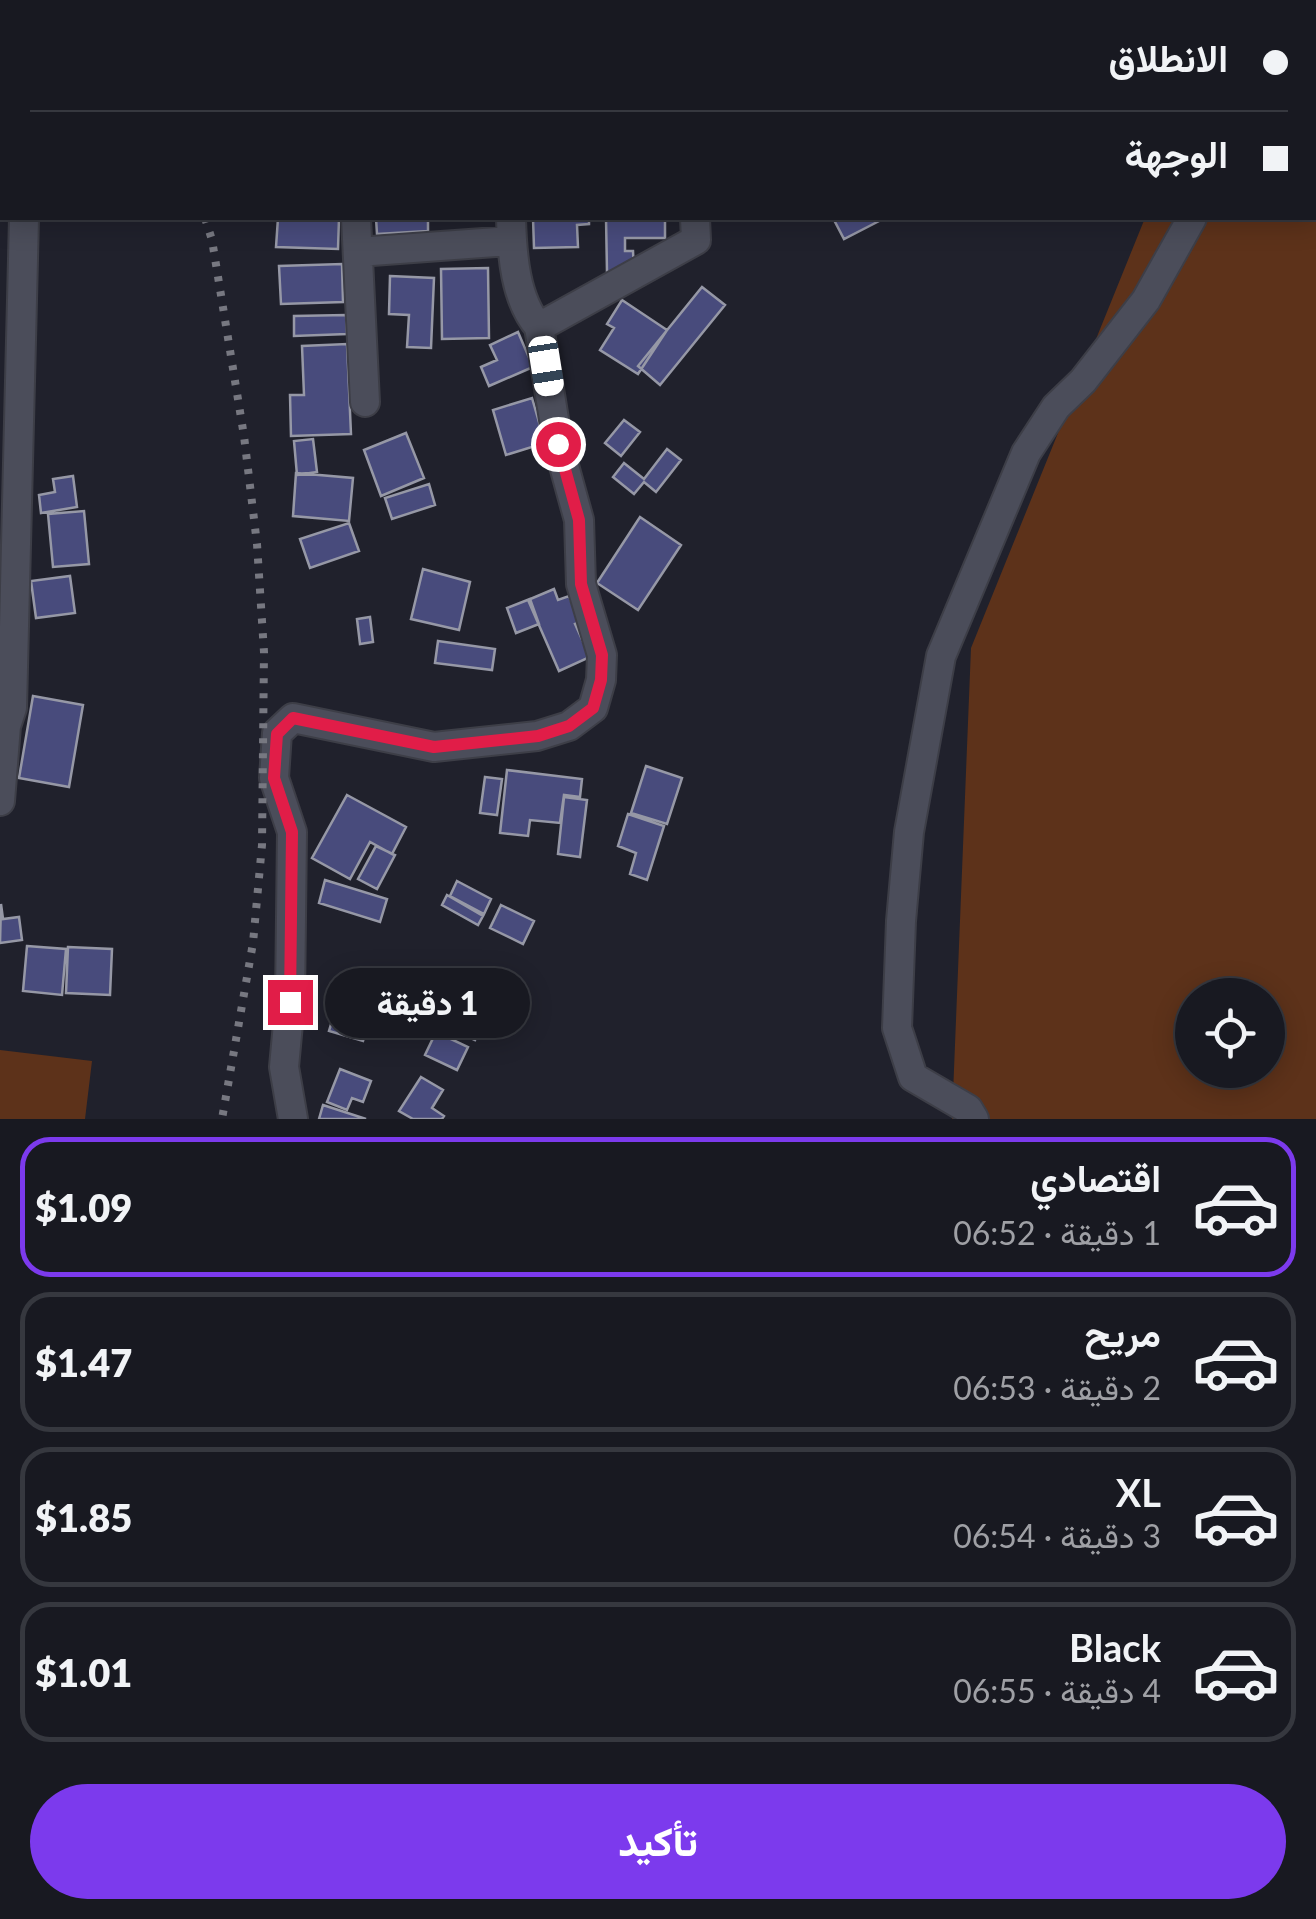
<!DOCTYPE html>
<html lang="ar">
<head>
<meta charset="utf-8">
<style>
	body { margin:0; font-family:Lato,Vazirmatn,sans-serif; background:#25262e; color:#f1f3f6; direction:rtl; height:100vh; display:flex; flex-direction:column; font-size:38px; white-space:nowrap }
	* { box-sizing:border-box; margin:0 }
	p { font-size:32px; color:#9fa0a5 }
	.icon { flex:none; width:55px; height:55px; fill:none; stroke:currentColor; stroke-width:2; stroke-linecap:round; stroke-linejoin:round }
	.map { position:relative; height:1119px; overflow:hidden; direction:ltr }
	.sheet { display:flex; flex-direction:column; background:#181921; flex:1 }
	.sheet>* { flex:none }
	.guide { position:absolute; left:0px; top:0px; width:1318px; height:220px; box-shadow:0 5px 25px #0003,0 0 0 2px #36383f; direction:rtl; display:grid; align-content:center; height:220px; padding:0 30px; background:#181921 }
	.tools { position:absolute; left:1175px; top:978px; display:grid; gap:20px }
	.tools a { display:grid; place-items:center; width:110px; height:110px; border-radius:50%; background:#181921; box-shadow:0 5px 25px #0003,0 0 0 2px #36383f; font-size:50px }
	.end { position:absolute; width:45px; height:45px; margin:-22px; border:12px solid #e11d48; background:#fff; box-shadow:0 0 0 5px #fff }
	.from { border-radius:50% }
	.bubble { position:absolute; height:70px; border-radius:35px; background:#181921; box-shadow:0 5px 25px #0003,0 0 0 2px #36383f; font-size:32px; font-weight:800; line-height:70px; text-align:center; direction:rtl }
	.car { position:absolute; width:30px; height:60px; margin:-30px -15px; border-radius:12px; box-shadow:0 0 8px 2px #0007; background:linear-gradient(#fff 24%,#345 0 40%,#fff 0 76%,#345 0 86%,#fff 0) }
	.guide b { display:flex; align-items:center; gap:35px; height:95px; font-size:38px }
	.guide b+b { border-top:2px solid #36383f }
	.guide i { width:25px; height:25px; background:#f1f3f6 }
	ul { padding:18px 0 0; list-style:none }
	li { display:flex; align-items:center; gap:30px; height:140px; margin:0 20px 15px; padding:0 10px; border:5px solid #36383f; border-radius:30px }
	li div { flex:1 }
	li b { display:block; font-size:38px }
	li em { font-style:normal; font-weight:800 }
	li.current { border-color:#7c3aed }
	li>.icon { width:90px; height:90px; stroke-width:1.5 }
	.button { display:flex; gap:20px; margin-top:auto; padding:20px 30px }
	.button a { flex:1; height:115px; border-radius:60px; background:#7c3aed; color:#fff; font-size:40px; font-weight:800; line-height:115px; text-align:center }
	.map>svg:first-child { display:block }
	.green { fill:#5d321a; fill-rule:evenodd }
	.building { fill:#484b7c; stroke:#9698a6; stroke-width:2.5 }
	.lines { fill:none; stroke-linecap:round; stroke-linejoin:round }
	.minor-casing { stroke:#3d3e47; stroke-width:32 }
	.major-casing { stroke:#3d3e47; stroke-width:35 }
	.minor { stroke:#4b4d5a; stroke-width:28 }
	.major { stroke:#676ab3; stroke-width:30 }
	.rail { stroke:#777881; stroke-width:8; stroke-dasharray:5 10; stroke-linecap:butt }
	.route { stroke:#e11d48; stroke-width:12 }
</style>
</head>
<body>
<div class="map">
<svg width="1316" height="1119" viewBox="0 0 1316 1119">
	<rect width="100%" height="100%" fill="#20212c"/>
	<!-- green -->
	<path class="green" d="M1316,86V1119H952L971,648L1145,218H1315ZM1192,995H1268V1070H1192Z
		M0,1050L92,1061L85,1119H0Z"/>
	<!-- building -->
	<path class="building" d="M278,218H339L338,249L276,247Z
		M376,218H428V231L377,234Z
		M533,218H589V224L577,225L578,247L534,248Z
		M606,218H665V238H625V251H633L634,272H607Z
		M833,218H885L844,239Z
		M342,264L343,302L281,304L279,266Z
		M488,268L489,338L442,339L441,269Z
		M390,276L434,278L431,348L407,347L409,315L389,314Z
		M702,287L725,305L660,385L638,366Z
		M622,300L667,330L638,374L600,350L614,328L607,324Z
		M346,315L347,334L294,336V316Z
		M518,332L533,367L489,386L481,367L497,360L490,345Z
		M347,344L351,434L291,436L290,395H304L302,346Z
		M532,398L545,443L506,455L493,410Z
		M624,420L640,432L621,456L605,443Z
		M406,433L424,478L381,496L364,450Z
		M313,439L317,472L297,475L294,441Z
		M667,449L681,460L656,492L644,482L634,494L613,477L624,463L644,479Z
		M296,473L353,478L349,521L293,516Z
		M73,476L77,507L41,513L39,495L55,492L53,479Z
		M429,484L435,505L392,519L385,498Z
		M84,511L89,564L53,567L48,514Z
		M640,517L681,545L638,610L597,583Z
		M349,523L359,551L310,568L300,539Z
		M423,569L470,582L459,630L411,619Z
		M70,576L75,613L36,618L31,581Z
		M554,589L558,600L569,596L580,622L575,624L590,657L559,671L528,600Z
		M530,599L539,624L516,633L507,608Z
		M370,617L373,642L360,644L357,619Z
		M438,641L495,649L492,670L435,663Z
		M33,696L83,705L69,787L19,778Z
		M646,766L682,778L667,824L631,813Z
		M507,770L582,779L580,797L564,795L560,823L530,820L528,836L500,833Z
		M485,777L502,779L497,815L480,813Z
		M347,795L406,827L392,854L370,842L350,879L312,858Z
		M564,797L587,800L580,857L558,854Z
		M628,814L664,826L647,880L630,874L636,853L618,846Z
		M376,846L395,855L377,889L358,879Z
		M325,880L387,899L380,922L319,903Z
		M457,881L491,899L484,914L450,896Z
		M447,895L483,916L478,925L442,905Z
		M1,904L3,919L19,917L22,940L0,943Z
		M501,905L534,921L523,944L490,928Z
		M27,946L66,949L62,995L23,991Z
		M68,947L112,949L110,995L66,993Z
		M342,988L376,998L363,1041L329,1031Z
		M445,1010L481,1027L475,1040L460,1033L457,1038L437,1029Z
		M436,1032L468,1047L457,1070L425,1055Z
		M340,1069L371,1081L363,1102L352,1098L347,1110L327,1102Z
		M421,1077L443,1090L432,1108L444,1116L442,1119H413L399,1111Z
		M323,1105L366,1119H319Z"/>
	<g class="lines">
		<defs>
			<path id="minor" d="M1315,157H1316
				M0,199L2,198
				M356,218L365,402
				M511,218C512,254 515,300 539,327L696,240L695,218
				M358,252L511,241
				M0,729L6,726L12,708L24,218
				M0,801L6,726
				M293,1119L284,1067L290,1002L292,832L274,778L277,733L293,718L434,747L537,736L569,726L593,708L601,680L602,655L581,584L579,520L558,444L539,327
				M974,1119L968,1109L913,1077L897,1028L901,921L909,832L941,656L1026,453L1056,407L1083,381L1146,300L1192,218"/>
			<path id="major" d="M645,2L675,0
				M0,15H2"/>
		</defs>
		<!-- minor casing -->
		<use href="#minor" class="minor-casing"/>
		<!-- major casing -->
		<use href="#major" class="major-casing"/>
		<!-- minor -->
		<use href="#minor" class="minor"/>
		<!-- major -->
		<use href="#major" class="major"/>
		<!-- rail -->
		<path class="rail" d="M132,0L133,2
			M205,218L212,240L244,436L257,544L264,652L262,845L253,943L222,1119"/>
	</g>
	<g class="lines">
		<!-- route -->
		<path class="route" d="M290,1002L292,832L274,778L277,734L293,718L434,747L538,736L569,726L593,708L601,680L602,655L581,584L579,520L558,444"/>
	</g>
</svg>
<div class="tools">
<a><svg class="icon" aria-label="locate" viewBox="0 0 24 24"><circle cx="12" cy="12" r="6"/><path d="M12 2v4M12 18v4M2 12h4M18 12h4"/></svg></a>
</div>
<i class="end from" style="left:558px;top:444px"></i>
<i class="end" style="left:290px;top:1002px"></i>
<div class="bubble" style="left:325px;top:968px;width:205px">1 دقيقة</div>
<i class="car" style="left:546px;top:366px;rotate:171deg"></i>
<div class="guide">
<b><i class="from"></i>الانطلاق</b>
<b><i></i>الوجهة</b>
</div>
</div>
<section class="sheet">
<ul>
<li class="current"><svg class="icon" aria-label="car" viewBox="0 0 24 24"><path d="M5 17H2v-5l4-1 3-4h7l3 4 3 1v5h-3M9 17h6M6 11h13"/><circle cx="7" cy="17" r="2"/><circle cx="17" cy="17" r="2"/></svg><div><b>اقتصادي</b><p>1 دقيقة · 06:52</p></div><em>$1.09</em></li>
<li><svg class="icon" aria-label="car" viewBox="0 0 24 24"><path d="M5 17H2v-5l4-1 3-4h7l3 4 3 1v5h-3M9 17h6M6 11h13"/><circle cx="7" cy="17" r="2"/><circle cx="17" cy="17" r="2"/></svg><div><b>مريح</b><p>2 دقيقة · 06:53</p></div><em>$1.47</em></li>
<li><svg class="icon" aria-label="car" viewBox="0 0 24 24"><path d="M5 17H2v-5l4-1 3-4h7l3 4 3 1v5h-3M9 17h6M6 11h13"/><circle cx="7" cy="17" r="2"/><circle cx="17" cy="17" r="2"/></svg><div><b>XL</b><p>3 دقيقة · 06:54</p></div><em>$1.85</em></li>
<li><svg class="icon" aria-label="car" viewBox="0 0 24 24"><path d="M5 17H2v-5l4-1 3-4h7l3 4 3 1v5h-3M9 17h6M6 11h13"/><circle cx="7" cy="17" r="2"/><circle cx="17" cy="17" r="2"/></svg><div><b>Black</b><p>4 دقيقة · 06:55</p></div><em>$1.01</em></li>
</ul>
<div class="button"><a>تأكيد</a></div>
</section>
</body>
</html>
